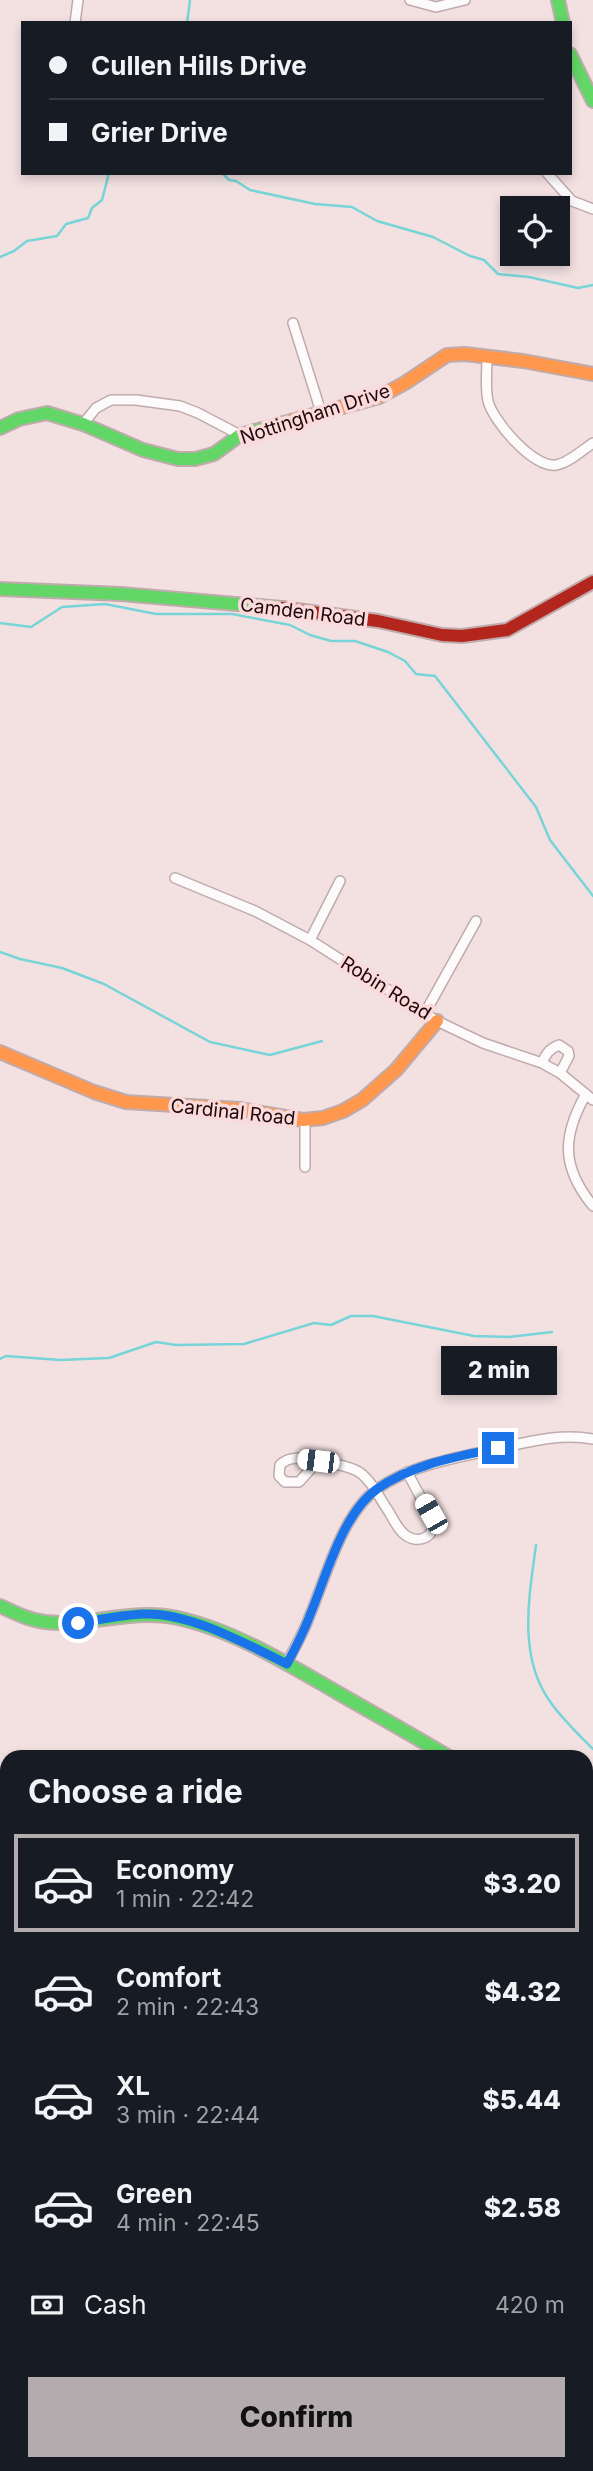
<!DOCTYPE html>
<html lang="en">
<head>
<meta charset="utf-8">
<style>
	body { margin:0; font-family:Inter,sans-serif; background:#20242c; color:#f1f3f6; height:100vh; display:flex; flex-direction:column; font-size:26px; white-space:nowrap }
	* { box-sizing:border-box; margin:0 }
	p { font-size:23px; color:#9ea1a6 }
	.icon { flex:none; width:38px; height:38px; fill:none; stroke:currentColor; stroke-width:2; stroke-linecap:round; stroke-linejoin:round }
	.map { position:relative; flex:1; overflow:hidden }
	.details { position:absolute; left:0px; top:1750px; width:593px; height:721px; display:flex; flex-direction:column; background:#171b24; border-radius:21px 21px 0 0; box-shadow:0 4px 10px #0003 }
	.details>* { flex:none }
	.top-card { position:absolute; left:21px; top:21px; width:551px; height:154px; border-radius:0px; box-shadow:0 4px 10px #0003; display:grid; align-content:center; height:154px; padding:0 28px; background:#171b24 }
	.controls { position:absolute; left:500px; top:196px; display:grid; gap:14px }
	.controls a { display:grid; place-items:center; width:70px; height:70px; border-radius:0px; background:#171b24; box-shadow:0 4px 10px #0003; font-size:35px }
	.end { position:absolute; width:32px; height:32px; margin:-16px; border:9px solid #1a73e8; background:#fff; box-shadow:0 0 0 4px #fff }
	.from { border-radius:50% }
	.bubble { position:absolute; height:49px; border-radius:0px; background:#171b24; box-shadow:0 4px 10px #0003; font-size:23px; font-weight:800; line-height:49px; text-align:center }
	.car { position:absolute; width:21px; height:42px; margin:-21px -10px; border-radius:9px; box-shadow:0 0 5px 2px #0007; background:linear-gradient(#fff 24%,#345 0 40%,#fff 0 76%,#345 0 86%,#fff 0) }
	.top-card b { display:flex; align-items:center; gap:24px; height:66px; font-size:26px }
	.top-card b+b { border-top:2px solid #363941 }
	.top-card i { width:18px; height:18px; background:#f1f3f6 }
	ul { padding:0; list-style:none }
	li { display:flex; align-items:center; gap:21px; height:98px; margin:0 14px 10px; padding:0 14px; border:4px solid transparent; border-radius:0px }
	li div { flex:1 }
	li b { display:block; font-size:26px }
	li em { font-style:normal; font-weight:800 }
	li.active { border-color:#b4abae }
	li>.icon { width:63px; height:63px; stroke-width:1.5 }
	h2 { padding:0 28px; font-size:32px; line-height:84px }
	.pay { display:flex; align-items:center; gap:18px; height:77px; padding:0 28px; font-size:26px }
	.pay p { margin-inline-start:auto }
	.button { display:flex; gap:14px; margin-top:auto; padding:14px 28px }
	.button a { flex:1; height:80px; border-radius:0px; background:#b4abae; color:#111; font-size:28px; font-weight:800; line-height:80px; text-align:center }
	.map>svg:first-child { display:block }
	.green { fill:#c9e6b3 }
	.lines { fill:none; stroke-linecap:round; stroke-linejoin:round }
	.stream { stroke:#77d4d7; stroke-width:2.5 }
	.street-casing { stroke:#c0abac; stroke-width:12 }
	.fast-casing { stroke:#c0abac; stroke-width:16 }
	.slow-casing { stroke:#c0abac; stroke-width:16 }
	.jam-casing { stroke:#c0abac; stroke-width:16 }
	.street { stroke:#fdfafb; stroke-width:9 }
	.fast { stroke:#63d668; stroke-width:12 }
	.slow { stroke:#ff974d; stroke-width:12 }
	.jam { stroke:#b3261e; stroke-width:12 }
	.route { stroke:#1a73e8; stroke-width:9 }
	.labels { text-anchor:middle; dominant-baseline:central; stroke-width:7; stroke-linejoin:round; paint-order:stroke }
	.street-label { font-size:19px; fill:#200709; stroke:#fadadb }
</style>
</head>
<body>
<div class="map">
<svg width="593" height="2471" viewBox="0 0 593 2471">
	<rect width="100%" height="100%" fill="#f3e1e2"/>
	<!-- green -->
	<path class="green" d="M0,1851L7,1855V2150H0Z
		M586,2389L593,2391V2471H326L327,2464H586Z"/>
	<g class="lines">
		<!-- stream -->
		<path class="stream" d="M187,23L190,0
			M222,173L229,180L236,181L250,190L315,204L352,207L377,221L433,237L470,256L484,260L498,274L529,277L578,288L593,285
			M0,257L14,251L27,241L57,236L66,224L88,218L92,208L102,200L109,173
			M0,623L31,627L62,607L105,604L156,614H232L290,625L310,635L331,641H355L388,652L405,661L416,674L435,676L536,807L550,840L593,896
			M0,952L20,959L62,968L104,984L210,1042L270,1055L322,1041
			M0,1359L6,1356L60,1360L109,1358L156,1342L176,1345L244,1344L314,1323L331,1325L351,1316H373L474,1336L509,1337L552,1332
			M536,1545C529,1597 518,1655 549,1700C561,1718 578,1734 593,1749
			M0,1770L7,1785
			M371,2464L376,2471
			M62,2471L73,2464"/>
		<defs>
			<path id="street" d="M410,0L436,7L465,0
				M75,23L78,0
				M547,173L572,201L593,209
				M293,323L321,412
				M487,357C487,371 485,388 488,401C493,421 533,468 556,465C569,463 582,450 593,443
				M83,424L96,408L111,400H136L180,406L198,413L240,435
				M175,878L255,911L310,940L437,1021L483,1043L542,1063L560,1073L593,1100
				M310,940L340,881
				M426,1011L476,921
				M542,1063C546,1054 549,1049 559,1045L568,1051L569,1056L560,1073
				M586,1094C562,1136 561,1167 593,1206
				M305,1120V1167
				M318,1461L299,1482H285L279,1476L280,1465C289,1456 300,1458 311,1460C322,1461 350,1466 359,1472C372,1481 380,1499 389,1512C393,1519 398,1529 404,1534C417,1545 436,1538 433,1520L407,1472
				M287,1663C295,1647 304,1632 310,1615C326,1577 342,1514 377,1489C410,1466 449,1459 487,1451C521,1444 559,1432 593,1439
				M586,1899L593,1900
				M586,2024L593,2025
				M586,2159L593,2180
				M0,2242L7,2237
				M0,2262H7"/>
			<path id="fast" d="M558,0L563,23
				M570,54L593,101
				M0,428L19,419L47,413L83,424L143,450L178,459H195L214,454L240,435L284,423
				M0,589L121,594L282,608
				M0,1606C15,1613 29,1620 45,1622C88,1627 130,1609 173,1617C232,1629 286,1663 338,1693C375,1714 412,1735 449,1757
				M0,2356H7"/>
			<path id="slow" d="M284,423L379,397L405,383L447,355L465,354L523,361L593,374
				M0,1052L94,1092L126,1102L239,1109L303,1120L323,1118L343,1111L362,1100L396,1070L437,1021"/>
			<path id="jam" d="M282,608L378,621L442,635L462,636L507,630L593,582
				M304,2464L307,2471"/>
		</defs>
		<!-- street casing -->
		<use href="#street" class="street-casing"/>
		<!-- fast casing -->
		<use href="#fast" class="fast-casing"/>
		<!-- slow casing -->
		<use href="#slow" class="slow-casing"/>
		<!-- jam casing -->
		<use href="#jam" class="jam-casing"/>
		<!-- street -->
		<use href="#street" class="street"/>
		<!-- fast -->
		<use href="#fast" class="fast"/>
		<!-- slow -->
		<use href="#slow" class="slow"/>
		<!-- jam -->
		<use href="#jam" class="jam"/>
	</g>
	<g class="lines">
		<!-- route -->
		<path class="route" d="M78,1623C99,1620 121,1615 143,1614C190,1612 246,1644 287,1664C295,1648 304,1632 310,1615C326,1577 342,1514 377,1489C413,1464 456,1457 498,1448"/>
	</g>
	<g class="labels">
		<!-- street labels -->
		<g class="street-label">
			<text transform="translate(315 414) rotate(-18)">Nottingham Drive</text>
			<text transform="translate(303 612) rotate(7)">Camden Road</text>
			<text transform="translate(386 988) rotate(32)">Robin Road</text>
			<text transform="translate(233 1112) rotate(6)">Cardinal Road</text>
		</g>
	</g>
</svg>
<div class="controls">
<a><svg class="icon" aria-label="locate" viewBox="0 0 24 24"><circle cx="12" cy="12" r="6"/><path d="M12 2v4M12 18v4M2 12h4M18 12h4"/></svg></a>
</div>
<i class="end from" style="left:78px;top:1623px"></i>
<i class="end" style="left:498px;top:1448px"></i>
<div class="bubble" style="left:441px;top:1346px;width:116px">2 min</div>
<i class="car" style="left:318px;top:1461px;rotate:277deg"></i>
<i class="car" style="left:431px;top:1514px;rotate:330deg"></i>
<div class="top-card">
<b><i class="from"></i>Cullen Hills Drive</b>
<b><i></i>Grier Drive</b>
</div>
<section class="details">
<h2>Choose a ride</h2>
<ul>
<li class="active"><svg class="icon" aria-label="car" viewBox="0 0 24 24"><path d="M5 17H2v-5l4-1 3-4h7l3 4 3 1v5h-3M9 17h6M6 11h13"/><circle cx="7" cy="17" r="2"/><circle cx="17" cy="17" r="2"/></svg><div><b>Economy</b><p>1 min · 22:42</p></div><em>$3.20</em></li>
<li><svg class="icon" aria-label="car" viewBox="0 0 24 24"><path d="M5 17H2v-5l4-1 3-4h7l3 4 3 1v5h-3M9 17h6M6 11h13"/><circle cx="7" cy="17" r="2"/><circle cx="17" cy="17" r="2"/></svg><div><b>Comfort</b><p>2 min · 22:43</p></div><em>$4.32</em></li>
<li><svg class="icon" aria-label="car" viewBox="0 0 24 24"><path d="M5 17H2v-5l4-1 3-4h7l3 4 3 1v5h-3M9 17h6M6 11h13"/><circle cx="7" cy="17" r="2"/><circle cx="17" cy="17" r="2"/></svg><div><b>XL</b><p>3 min · 22:44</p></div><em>$5.44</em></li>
<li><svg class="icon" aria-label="car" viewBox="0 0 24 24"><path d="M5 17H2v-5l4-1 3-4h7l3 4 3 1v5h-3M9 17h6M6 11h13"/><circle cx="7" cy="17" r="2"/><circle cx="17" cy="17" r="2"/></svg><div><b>Green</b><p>4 min · 22:45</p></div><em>$2.58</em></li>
</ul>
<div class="pay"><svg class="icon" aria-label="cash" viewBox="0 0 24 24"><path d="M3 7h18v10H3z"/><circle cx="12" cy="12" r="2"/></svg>Cash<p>420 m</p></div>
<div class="button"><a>Confirm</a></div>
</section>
</div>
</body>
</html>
